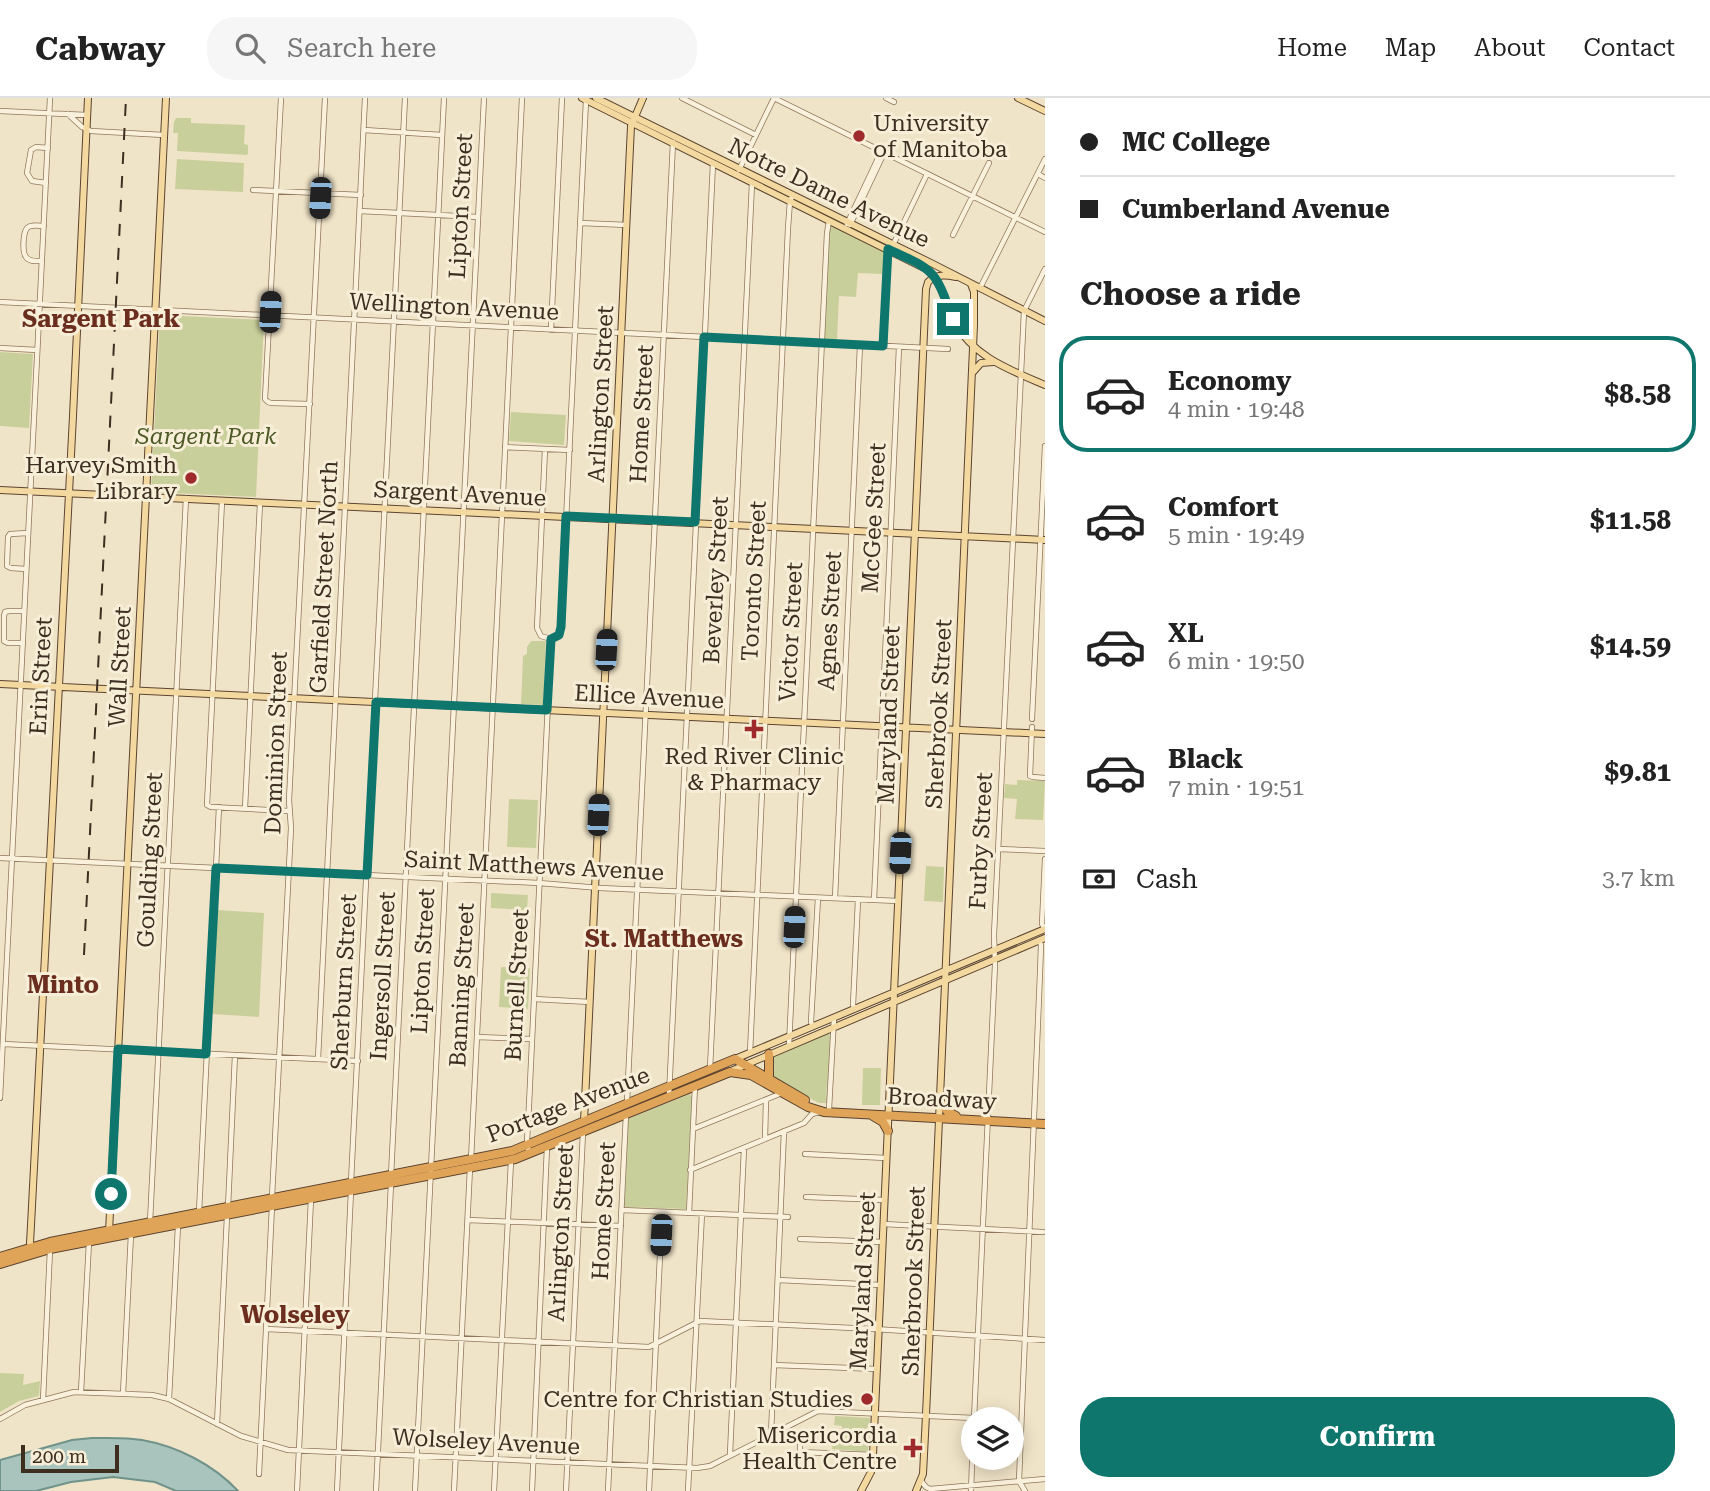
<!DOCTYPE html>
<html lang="en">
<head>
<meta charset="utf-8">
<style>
	body { margin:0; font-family:"Roboto Serif",serif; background:#f6f6f6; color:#222; height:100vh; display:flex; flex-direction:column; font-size:26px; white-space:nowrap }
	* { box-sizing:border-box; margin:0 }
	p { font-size:23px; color:#767676 }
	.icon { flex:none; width:38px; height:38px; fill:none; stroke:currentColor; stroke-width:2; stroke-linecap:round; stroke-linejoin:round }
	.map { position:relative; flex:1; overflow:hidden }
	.side { display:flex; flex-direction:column; background:#fff; width:665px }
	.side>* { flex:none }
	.guide { display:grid; align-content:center; height:154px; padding:0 35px; background:#fff }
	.tools { position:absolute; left:961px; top:1309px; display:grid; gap:14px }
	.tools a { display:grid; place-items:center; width:63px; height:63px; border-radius:50%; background:#fff; box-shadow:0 4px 18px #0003; font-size:35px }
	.scale { position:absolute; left:21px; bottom:18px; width:98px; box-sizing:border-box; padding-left:7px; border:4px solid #3d2e20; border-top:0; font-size:19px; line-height:24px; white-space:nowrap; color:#3d2e20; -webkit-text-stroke:5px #f7eed8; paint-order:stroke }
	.end { position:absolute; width:32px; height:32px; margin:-16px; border:9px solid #0f766e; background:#fff; box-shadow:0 0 0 4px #fff }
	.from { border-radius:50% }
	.car { position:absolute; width:21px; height:42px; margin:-21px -10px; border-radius:9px; box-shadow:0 0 5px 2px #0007; background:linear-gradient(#222 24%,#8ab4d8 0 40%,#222 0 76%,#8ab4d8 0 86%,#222 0) }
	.guide b { display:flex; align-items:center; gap:24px; height:66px; font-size:26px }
	.guide b+b { border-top:2px solid #e0e0e0 }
	.guide i { width:18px; height:18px; background:#222 }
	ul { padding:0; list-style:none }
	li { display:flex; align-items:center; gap:21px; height:116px; margin:0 14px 10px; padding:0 21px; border:4px solid transparent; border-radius:28px }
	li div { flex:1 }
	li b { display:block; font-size:26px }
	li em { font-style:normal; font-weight:700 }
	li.current { border-color:#0f766e }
	li>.icon { width:63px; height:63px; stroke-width:1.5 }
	h2 { padding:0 35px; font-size:32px; line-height:84px }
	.pay { display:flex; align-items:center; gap:18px; height:77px; padding:0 35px; font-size:26px }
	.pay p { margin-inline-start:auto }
	.cta { display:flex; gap:14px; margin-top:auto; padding:14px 35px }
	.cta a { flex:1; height:80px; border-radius:28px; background:#0f766e; color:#fff; font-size:28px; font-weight:700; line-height:80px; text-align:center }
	header { display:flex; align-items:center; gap:42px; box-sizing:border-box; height:98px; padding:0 35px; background:#fff; border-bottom:2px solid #e0e0e0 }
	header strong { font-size:33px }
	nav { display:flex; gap:38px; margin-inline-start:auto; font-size:24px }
	.search { width:490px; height:63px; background:#f6f6f6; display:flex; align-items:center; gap:18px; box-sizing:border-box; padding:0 24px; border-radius:28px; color:#767676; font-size:26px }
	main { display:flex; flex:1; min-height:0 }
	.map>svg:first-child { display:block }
	.green { fill:#c9cf9b }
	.water { fill:#a9c4bc; stroke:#6f938a; stroke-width:2 }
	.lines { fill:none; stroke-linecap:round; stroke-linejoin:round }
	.minor-casing { stroke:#8d765c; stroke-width:6 }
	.major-casing { stroke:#5b4430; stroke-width:8 }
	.highway-casing { stroke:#5b4430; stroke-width:10 }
	.minor { stroke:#faf1dc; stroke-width:4.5 }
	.major { stroke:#f3d9a0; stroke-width:6 }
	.highway { stroke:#e0a458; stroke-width:8 }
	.rail { stroke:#3d2e20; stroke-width:2; stroke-dasharray:12 12; stroke-linecap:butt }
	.route { stroke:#0f766e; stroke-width:9 }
	.poi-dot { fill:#9e2a2b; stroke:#f7eed8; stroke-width:2.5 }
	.labels { text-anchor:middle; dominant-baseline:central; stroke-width:6; stroke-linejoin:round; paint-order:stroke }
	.poi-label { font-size:23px; fill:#3d2e20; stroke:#f7eed8; text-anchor:end }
	.street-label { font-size:23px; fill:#3d2e20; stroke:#f7eed8 }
	.park-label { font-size:23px; font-style:italic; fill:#4d5a26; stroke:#f7eed8 }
	.neighbourhood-label { font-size:24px; font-weight:bold; fill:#6b2e1e; stroke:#f7eed8 }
</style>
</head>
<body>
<header>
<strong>Cabway</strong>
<div class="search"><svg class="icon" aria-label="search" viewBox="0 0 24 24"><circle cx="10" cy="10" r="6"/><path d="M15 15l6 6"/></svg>Search here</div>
<nav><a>Home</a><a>Map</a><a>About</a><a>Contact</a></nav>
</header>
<main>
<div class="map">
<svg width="1045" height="1393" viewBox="0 0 1045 1393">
	<rect width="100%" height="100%" fill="#f0e4c8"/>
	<!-- green -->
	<path class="green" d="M176,20H191V25L245,27L244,46L248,47V55L247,57L177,53L178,35H173L174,24Z
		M177,61L244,65L243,94L175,91Z
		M830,127L884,154L883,176L858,175L856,199L839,198L837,242H824Z
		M160,217L264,222L256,399L151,394Z
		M0,254L33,256L29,330L0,328Z
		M511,314L566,317L564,347L509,343Z
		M531,543H546L543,607L521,606L523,558L527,556V549Z
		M1017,682L1045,683L1043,722L1015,721L1017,701L1004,700L1005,686L1017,687Z
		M509,701L538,702L536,750L507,749Z
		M926,768L944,769L943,804L924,803Z
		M491,795L528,797L527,812L491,810Z
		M218,812L264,815L259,919L212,916Z
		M501,869L530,870L528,911L499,909Z
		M827,935L830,937L832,957L829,979C826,986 826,998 828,1005H819L813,1002L770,977V961Z
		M863,970H881L880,1007H862Z
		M690,996L692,999L686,1111L624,1109L628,1021Z
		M0,1275L24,1276L23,1287L40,1283L39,1298L19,1303L0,1314Z
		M835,1318L870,1320L868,1354L832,1351L833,1343H841L842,1328L834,1327Z"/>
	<!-- water -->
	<path class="water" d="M92,1340C108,1340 125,1339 142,1342C177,1348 214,1367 238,1393H176L155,1384L113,1379L71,1384L36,1393H0V1362L72,1342Z"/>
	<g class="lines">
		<defs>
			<path id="minor" d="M281,0L265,301L268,304L271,305L310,306
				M682,0L756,37
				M774,0L1045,134
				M886,0L894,4
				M0,13L87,17
				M68,16L82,29L91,33L164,37
				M364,32L442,37
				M739,72L774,0
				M1038,76L1045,80
				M46,85L32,83L27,75L31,52L36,49L48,50
				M253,92L361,97
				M360,113L478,119
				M581,125L627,127
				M847,126L881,54
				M850,127L884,55
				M953,137L989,65
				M893,147L927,76
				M42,163C37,163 29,164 26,159C22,154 23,135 27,130C31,126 38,128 44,128
				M980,190L1045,61
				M0,204L948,251
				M551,232L562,0
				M883,248L888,152
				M0,250L37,252
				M505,349L570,352
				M545,351L537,530L541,538L551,541
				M222,403L207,707L211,709L289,713
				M26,471L11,470L7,468L8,439L10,436L28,435
				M551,541L559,537L561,529L586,2
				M23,545H8L4,543V518L5,514L9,513H24
				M1032,621L1045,348
				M1032,629L1030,678L1033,679L1045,680
				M245,710L260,405
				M998,751L1045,753
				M0,760L539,785L600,790L898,803
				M835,800L860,247
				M874,802L899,249
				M1045,831L1042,826L1045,761
				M534,901L590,904
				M855,911L853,907L858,802
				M813,928L811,924L818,800
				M477,939L532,941
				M3,946L358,963
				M789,948L827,135L829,123
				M750,955L788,130L790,103L793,97
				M318,961L365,0
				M710,971L752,85
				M669,998L713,65
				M0,1000L50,0
				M627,1004L673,44
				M829,1011L834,920
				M693,1031L782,995
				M765,1041L766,1002
				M529,1056L527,1043L529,1007L551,541
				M805,1056L886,1060
				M471,1062L522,0
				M690,1072L804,1025L812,1016L819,1014
				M391,1078L444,0
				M351,1084L405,0
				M272,1099L291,730L289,702L325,0
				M806,1099L884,1102
				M228,1109L235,957
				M622,1112L788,1119
				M199,1114L219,709
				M689,1115L695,988
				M468,1122L621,1128
				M150,1124L186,400
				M883,1126L1043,1134
				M800,1141L883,1144
				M778,1182L881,1187
				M266,1231L649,1249L700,1223L874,1231L1045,1242
				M774,1267L877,1271
				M81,1294L89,1144
				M123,1296L131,1136
				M169,1301L178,1128
				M43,1302L50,1152
				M0,1321L25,1307L74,1294L152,1297L169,1301L241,1338L288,1352L697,1370L710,1368L818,1313L974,1320
				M974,1321L989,996L995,867L994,837L1024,213L1045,171
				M217,1326L227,1118
				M771,1336L784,1033
				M800,1347V1354L873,1357
				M730,1356L744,1050
				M259,1376L272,1108
				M921,1383L926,1389L930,1391L1045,1381
				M297,1393L311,1101
				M337,1393L351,1093
				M376,1393L391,1086
				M415,1393L484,0
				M454,1393L470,1070
				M494,1393L511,1063
				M532,1393L547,1049
				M566,1393L583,1034
				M608,1393L626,1016
				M649,1393L662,1114
				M688,1393L702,1115
				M971,1393L973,1338
				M1025,1393L1019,1383L1040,875L1041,847L1039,842"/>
			<path id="major" d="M582,0L926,171C942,184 945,205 954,223C973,259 1010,272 1045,287
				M596,0L933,166L1045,223
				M1018,0L1045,13
				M973,274L981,265L993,264
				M0,392L1045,442
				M0,586L1045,636
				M735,961L1045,831
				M731,973L1045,840
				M584,1024L631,28L643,0
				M109,1134L166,0
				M33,1151L30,1145L31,1127L73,318L88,0
				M861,1393L871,1374L873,1357L926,191L928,184C936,176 945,177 956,179
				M916,1393L923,1376L926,1317L974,227V194L971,186"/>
			<path id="highway" d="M769,981V956
				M939,1002L947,1013L956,1018
				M873,1018L883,1024L888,1033
				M0,1159L50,1144L512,1053L735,961L805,1002
				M0,1166L50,1151L515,1061L730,974L751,977L808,1009L824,1014L1045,1026"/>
		</defs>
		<!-- minor casing -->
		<use href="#minor" class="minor-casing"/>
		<!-- major casing -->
		<use href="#major" class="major-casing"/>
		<!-- highway casing -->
		<use href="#highway" class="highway-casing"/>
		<!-- minor -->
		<use href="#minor" class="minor"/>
		<!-- major -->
		<use href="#major" class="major"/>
		<!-- highway -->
		<use href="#highway" class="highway"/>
		<!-- rail -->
		<path class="rail" d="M84,857L126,0"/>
	</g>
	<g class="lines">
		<!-- route -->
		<path class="route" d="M111,1096L118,951L206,956L216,770L367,777L376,604L547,612L551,541L559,537L561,529L566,418L695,424L704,239L883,248L888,151C903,159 925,165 935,180C944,192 947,208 953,221"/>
	</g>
	<!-- markers -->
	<g class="poi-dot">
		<circle cx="859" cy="38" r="7"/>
		<circle cx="191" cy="380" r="7"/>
		<path d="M750.5 620.5h7v7h7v7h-7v7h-7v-7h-7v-7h7z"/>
		<circle cx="867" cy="1301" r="7"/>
		<path d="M909.5 1339.5h7v7h7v7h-7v7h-7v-7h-7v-7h7z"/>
	</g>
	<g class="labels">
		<!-- poi labels -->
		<g class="poi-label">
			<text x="873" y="25" text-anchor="start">University<tspan x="873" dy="26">of Manitoba</tspan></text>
			<text x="177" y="367">Harvey Smith<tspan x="177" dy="26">Library</tspan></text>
			<text x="754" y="658" text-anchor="middle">Red River Clinic<tspan x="754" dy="26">&amp; Pharmacy</tspan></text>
			<text x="853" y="1301">Centre for Christian Studies</text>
			<text x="897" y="1337">Misericordia<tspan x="897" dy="26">Health Centre</tspan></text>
		</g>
		<!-- street labels -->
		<g class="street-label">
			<text transform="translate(829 95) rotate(26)">Notre Dame Avenue</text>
			<text transform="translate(461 108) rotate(-87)">Lipton Street</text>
			<text transform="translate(454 209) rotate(3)">Wellington Avenue</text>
			<text transform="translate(601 296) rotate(-87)">Arlington Street</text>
			<text transform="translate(642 316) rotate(-87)">Home Street</text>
			<text transform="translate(460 396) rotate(3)">Sargent Avenue</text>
			<text transform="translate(874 420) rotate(-87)">McGee Street</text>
			<text transform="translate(324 479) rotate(-87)">Garfield Street North</text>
			<text transform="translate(716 482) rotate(-87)">Beverley Street</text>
			<text transform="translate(754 483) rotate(-87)">Toronto Street</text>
			<text transform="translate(830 523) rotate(-87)">Agnes Street</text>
			<text transform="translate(791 534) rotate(-87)">Victor Street</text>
			<text transform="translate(120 569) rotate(-87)">Wall Street</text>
			<text transform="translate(41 578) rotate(-87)">Erin Street</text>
			<text transform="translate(649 599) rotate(3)">Ellice Avenue</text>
			<text transform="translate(939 616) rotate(-87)">Sherbrook Street</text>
			<text transform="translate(889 617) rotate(-88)">Maryland Street</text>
			<text transform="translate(276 645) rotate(-88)">Dominion Street</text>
			<text transform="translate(981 743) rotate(-87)">Furby Street</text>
			<text transform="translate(150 762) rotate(-87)">Goulding Street</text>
			<text transform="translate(534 768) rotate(3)">Saint Matthews Avenue</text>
			<text transform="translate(423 863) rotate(-87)">Lipton Street</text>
			<text transform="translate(383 878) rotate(-87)">Ingersoll Street</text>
			<text transform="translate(344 884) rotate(-87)">Sherburn Street</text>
			<text transform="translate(462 887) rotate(-87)">Banning Street</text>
			<text transform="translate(517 887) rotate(-87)">Burnell Street</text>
			<text transform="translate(942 1001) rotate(3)">Broadway</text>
			<text transform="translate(568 1007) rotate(-21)">Portage Avenue</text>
			<text transform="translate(604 1113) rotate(-87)">Home Street</text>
			<text transform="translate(561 1135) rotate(-87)">Arlington Street</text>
			<text transform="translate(863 1183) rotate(-87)">Maryland Street</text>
			<text transform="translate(914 1183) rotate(-88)">Sherbrook Street</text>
			<text transform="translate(486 1344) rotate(3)">Wolseley Avenue</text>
		</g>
		<!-- park labels -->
		<g class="park-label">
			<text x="206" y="338">Sargent Park</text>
		</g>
		<!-- neighbourhood labels -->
		<g class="neighbourhood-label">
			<text x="101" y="221">Sargent Park</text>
			<text x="664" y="841">St. Matthews</text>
			<text x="63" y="887">Minto</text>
			<text x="295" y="1217">Wolseley</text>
		</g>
	</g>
</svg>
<div class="tools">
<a><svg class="icon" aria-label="layers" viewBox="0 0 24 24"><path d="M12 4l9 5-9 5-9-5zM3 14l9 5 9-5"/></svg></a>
</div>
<div class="scale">200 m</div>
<i class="end from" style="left:111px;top:1096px"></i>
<i class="end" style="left:953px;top:221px"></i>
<i class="car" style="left:320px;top:100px;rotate:183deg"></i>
<i class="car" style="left:270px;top:214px;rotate:3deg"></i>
<i class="car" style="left:606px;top:552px;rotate:3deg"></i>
<i class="car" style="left:598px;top:717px;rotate:3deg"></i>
<i class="car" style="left:900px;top:755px;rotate:183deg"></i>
<i class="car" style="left:794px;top:829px;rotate:3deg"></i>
<i class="car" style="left:661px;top:1137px;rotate:183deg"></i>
</div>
<section class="side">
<div class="guide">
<b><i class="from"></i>MC College</b>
<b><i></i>Cumberland Avenue</b>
</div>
<h2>Choose a ride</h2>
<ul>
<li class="current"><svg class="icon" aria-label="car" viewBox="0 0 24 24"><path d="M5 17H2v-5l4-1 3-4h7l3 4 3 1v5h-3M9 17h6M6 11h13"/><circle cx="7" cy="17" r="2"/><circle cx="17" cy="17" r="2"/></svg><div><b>Economy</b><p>4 min · 19:48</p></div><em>$8.58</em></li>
<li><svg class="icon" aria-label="car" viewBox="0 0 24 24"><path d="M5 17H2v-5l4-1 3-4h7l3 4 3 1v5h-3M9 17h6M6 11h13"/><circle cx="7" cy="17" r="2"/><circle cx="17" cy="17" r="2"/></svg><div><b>Comfort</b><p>5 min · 19:49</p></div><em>$11.58</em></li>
<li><svg class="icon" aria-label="car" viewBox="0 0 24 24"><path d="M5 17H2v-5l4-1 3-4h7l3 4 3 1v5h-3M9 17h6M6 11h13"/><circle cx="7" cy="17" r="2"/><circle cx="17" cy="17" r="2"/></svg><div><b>XL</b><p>6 min · 19:50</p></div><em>$14.59</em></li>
<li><svg class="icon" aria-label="car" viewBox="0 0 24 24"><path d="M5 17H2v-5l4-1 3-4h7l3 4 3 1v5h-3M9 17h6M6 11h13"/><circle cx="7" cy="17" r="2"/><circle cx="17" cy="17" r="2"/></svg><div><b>Black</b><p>7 min · 19:51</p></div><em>$9.81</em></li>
</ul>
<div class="pay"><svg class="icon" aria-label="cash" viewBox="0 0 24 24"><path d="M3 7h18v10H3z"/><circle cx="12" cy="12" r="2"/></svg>Cash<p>3.7 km</p></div>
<div class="cta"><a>Confirm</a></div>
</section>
</main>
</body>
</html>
